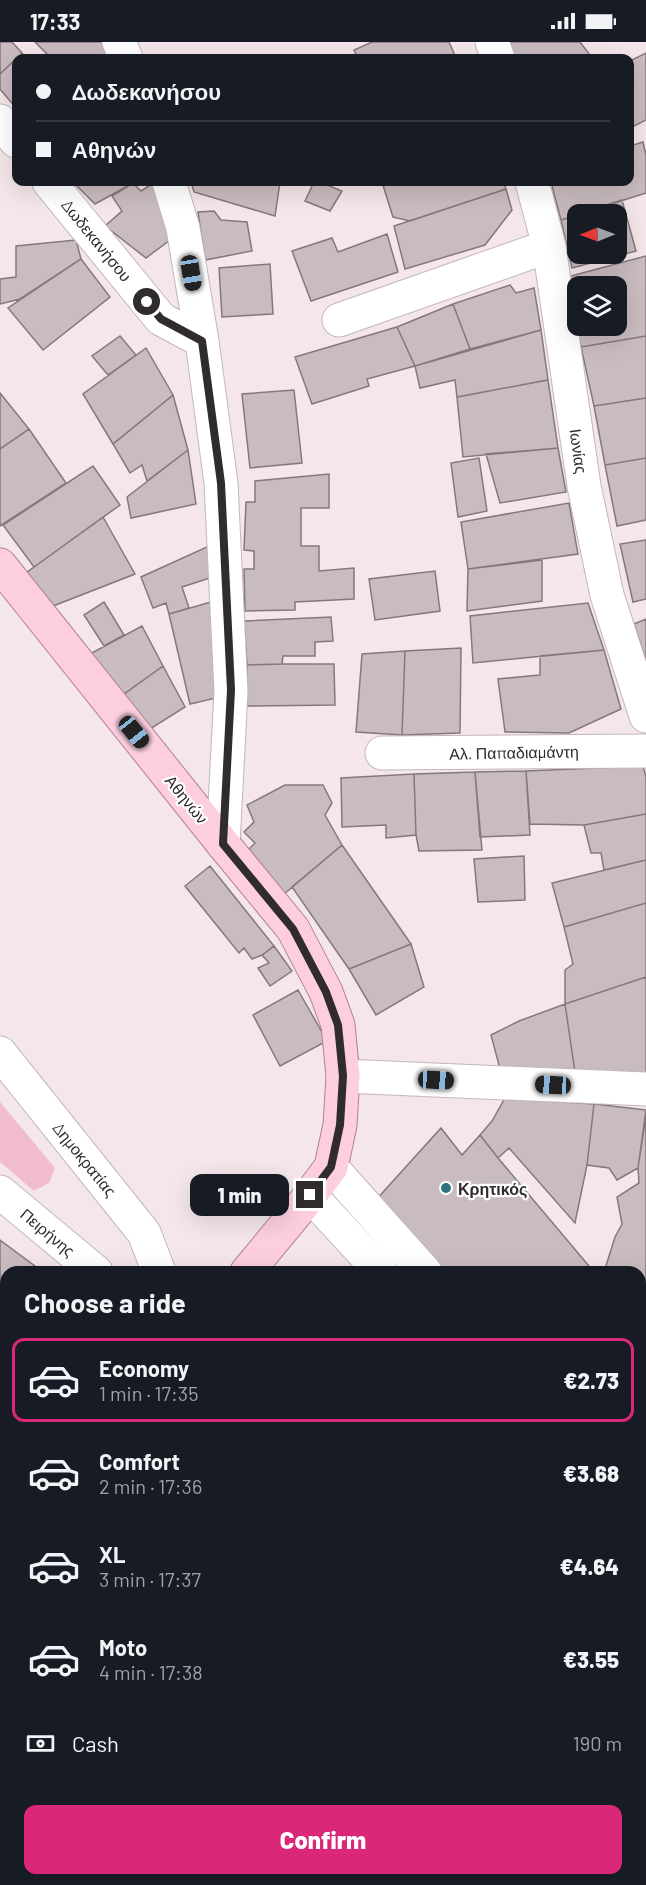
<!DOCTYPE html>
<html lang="en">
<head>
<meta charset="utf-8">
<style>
	body { margin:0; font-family:Barlow,sans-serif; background:#20242c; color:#f1f3f6; height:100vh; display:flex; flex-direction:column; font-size:22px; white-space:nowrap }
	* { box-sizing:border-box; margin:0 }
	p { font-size:20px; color:#9ea1a6 }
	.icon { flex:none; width:33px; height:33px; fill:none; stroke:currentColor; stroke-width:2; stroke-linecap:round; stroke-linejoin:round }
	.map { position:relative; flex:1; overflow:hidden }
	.drawer { position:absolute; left:0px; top:1224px; width:646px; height:620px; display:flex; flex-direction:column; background:#171b24; border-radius:18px 18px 0 0; box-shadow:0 6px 24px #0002 }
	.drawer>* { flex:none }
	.top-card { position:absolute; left:12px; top:12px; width:622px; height:132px; border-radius:12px; box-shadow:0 6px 24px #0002; display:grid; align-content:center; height:132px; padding:0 24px; background:#171b24 }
	.needle { width:39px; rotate:269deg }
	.tools { position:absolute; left:567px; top:162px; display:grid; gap:12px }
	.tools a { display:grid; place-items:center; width:60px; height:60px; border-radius:12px; background:#171b24; box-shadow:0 6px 24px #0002; font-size:30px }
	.end { position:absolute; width:27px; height:27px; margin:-14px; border:8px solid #302b2d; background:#fff; box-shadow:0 0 0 3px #fff }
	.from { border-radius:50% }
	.bubble { position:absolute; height:42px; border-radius:12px; background:#171b24; box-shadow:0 6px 24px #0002; font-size:20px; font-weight:800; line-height:42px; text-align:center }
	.car { position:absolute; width:18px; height:36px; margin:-18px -9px; border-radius:8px; box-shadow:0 0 4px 2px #0007; background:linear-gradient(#222 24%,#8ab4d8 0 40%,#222 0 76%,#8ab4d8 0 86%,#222 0) }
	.top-card b { display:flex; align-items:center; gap:21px; height:57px; font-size:22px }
	.top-card b+b { border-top:2px solid #363941 }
	.top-card i { width:15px; height:15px; background:#f1f3f6 }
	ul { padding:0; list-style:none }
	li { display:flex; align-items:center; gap:18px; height:84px; margin:0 12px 9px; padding:0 12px; border:3px solid transparent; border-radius:12px }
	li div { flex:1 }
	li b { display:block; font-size:22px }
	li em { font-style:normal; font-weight:800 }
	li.selected { border-color:#db2777 }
	li>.icon { width:54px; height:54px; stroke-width:1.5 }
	h2 { padding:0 24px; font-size:27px; line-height:72px }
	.pay { display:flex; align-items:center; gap:15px; height:66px; padding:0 24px; font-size:22px }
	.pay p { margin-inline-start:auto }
	.cta { display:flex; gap:12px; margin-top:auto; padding:12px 24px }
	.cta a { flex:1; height:69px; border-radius:12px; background:#db2777; color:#fff; font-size:24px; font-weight:800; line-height:69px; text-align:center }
	.status { display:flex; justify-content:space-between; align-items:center; height:42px; padding:0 30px; background:#171b24; direction:ltr }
	.status svg { height:16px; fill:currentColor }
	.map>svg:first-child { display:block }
	.green { fill:#f2bccf }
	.building { fill:#c9bcc0; stroke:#85787c; stroke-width:1.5; fill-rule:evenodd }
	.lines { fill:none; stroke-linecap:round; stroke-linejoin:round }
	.minor-casing { stroke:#c3b6ba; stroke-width:35 }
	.major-casing { stroke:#b38092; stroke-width:35 }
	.minor { stroke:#fff; stroke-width:33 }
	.major { stroke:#fccedf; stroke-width:33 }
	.route { stroke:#302b2d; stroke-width:8 }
	.poi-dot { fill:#2c747e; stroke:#fff; stroke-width:2 }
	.labels { text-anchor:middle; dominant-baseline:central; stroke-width:4.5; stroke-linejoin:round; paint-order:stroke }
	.street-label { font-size:16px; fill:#302b2d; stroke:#fff }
	.poi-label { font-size:16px; font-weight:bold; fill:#302b2d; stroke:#fff; text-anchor:start }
</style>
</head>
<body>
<div class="status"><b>17:33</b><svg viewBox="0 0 49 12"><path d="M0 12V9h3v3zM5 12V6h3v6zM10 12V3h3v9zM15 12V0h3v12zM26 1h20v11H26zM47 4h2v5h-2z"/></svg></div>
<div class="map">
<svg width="646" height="1843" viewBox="0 0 646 1843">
	<rect width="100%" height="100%" fill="#f4e6ea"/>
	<!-- green -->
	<path class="green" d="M0,1060L55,1126L49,1141L34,1149L0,1120Z"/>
	<!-- building -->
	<path class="building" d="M0,0H12L22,11L0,32Z
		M35,0H107L111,8L102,16H51Z
		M372,0H449L456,16H358L354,8Z
		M509,0H580L590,13L585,16H515L506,3Z
		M22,11L26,16H16V66L0,47V32Z
		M646,11V78L630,86V19Z
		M643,100L646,113V151L561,178L551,140H630V104Z
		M73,140H135L95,162Z
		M155,140L178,192L146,216L105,184L122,169L112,154L133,141L141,149Z
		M191,140H280L275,174L194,150Z
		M314,140H320L342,149L330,169L305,159Z
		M382,140H503L506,147L410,179L393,175Z
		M506,147L512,168L485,203L405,227L394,184Z
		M622,158L636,209L572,226L561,178L578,173V212H616V172H578Z
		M214,169L221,178L247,180L252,209L205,218L198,170Z
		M387,192L398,230L311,259L292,209L332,196L338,210Z
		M76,198L81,217L20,257L0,262V237L16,235V204Z
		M646,214V294L581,305L567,235ZM578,244H616V284H578Z
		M81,217L110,255L43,308L8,266Z
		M270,222L273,272L222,275L219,226Z
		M510,243L516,251L534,246L541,288L470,307L453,262Z
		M453,262L470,307L415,324L397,285Z
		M397,285L415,324L367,337L369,344L312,362L295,315Z
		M541,288L548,338L457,355L455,338L420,346L415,324Z
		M120,294L136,313L108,333L92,314Z
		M646,294V356L594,364L581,305Z
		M146,306L173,353L113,402L83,352Z
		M548,338L558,406L463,415L457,355Z
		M294,348L302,421L250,426L242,352Z
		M0,351L29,387L0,407Z
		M173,353L188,408L147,439L142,423L130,431L113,402Z
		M646,356V416L605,423L594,364Z
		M29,387L66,441L0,484V407Z
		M558,406L566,450L500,461L486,412Z
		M188,408L196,462L131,476L127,455Z
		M479,416L487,469L458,475L451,421Z
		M646,416V478L617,484L605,423Z
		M93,424L120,463L34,525L3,483Z
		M329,432V466H301V504H319V529L354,526V557L295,560V568L245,569L244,527H254V509L244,508L246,460H255V439Z
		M569,461L578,512L468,527L461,480Z
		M103,475L135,532L53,564L26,531Z
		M646,498V557L633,560L620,502Z
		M209,504L216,534L182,545L189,566L169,572L166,561L153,566L141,535Z
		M542,518V559L467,569L468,527Z
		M435,529L440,569L375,578L369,537Z
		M218,558L216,656L190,662L169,572Z
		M104,560L124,593L104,604L84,573Z
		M588,561L604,608L473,621L470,574Z
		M331,575L333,599L315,600V614H283L282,622L247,623L244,579Z
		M646,577V619L634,582Z
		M142,584L163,624L124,652L90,612Z
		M461,606L460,691L402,693L405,609Z
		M604,608L621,667L569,691L505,690L498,637L540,633V614Z
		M405,609L402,693L356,690L362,612Z
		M282,622H334L335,663L246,664L247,623Z
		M163,624L185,665L150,687L124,652Z
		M643,724L646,735V772L584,783L530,782L526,729Z
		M526,729L530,793L480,795L475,730Z
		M475,730L482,808L419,809L416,793L414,732Z
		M414,732L416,793L386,796V783L342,785L341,736Z
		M285,743H323L332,761L325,773L342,803L283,853L249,807L255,801L244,790L254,780L247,763Z
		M646,772V818L604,828L601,811H591L584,783Z
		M342,803L411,902L349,927L292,845Z
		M524,814L525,858L478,860L474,817Z
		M646,818V861L564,885L552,841Z
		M210,824L274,904L262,913L252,917L244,906L239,911L185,844Z
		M646,861V935L565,962V928L573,922L564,885Z
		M411,902L424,945L376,973L349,927Z
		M274,904L292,929L270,944L258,926L269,921L262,913Z
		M646,935V1035L575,1030L565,962Z
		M298,948L327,999L280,1024L253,973Z
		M565,962L575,1030L500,1027L491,993L519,979Z
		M505,1056L594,1062L587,1123L575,1181L509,1106L498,1116L480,1093L492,1079Z
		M594,1062L646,1068L638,1126L617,1138L609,1126L587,1123Z
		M646,1074V1286L640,1284V1230H604L615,1195L622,1182L617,1155L639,1141L638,1126Z
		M441,1086L462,1113L480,1093L498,1116L594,1230H445L375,1159Z
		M0,1198L43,1230H6V1280L0,1288Z
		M640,1284L646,1286V1356L640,1367Z
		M0,1357L6,1361V1421L0,1417Z
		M0,1448L6,1452V1472L0,1479Z
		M6,1570V1620L0,1615V1577Z
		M0,1615L6,1620V1658L0,1665Z
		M640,1622L646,1627V1667L640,1662Z
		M0,1704L6,1709V1726L0,1734Z
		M640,1714L646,1719V1795L641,1801Z
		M6,1726V1760L0,1767V1734Z
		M0,1773L6,1777V1838H17L12,1843H0Z
		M646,1795V1820L640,1816V1802Z
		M17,1838H68L63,1843H12Z
		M68,1838H141L144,1841L142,1843H63Z
		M219,1838H286L292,1843H225Z
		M286,1838H300L295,1843H292Z
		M357,1838H387L394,1843H352Z
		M554,1838H592L600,1843H561Z"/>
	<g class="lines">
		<defs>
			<path id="minor" d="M119,0L126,16
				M492,0L498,16
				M0,79L16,99
				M49,140L161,277L202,299
				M169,140L183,186L202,299L221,441L231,649L223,802
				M532,140L549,204L584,444L607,553L646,674
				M339,278L549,204
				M382,711L646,709
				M0,1011L144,1191L159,1230
				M343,1034L646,1047
				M331,1125L425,1230
				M0,1150L96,1230
				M310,1153L381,1230
				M640,1443L646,1432
				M640,1469L646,1475
				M640,1513L646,1519
				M640,1675L646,1679
				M331,1843L336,1838"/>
			<path id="major" d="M0,523L223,802L293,887L326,950L338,983L343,1034L340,1083L331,1125L304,1161L247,1230
				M0,1532L6,1525"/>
		</defs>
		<!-- minor casing -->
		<use href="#minor" class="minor-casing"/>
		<!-- major casing -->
		<use href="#major" class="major-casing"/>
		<!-- minor -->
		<use href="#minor" class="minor"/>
		<!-- major -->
		<use href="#major" class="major"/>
	</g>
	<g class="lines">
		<!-- route -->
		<path class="route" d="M147,260L161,277L202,299L221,441L231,648L223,802L293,887L326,950L338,983L343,1034L340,1083L331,1125L310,1153"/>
	</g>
	<!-- markers -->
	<circle class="poi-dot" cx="446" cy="1146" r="6"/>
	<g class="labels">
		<!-- street labels -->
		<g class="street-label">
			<text transform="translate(97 198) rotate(51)">Δωδεκανήσου</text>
			<text transform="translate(579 409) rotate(82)">Ιωνίας</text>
			<text transform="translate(514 710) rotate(-1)">Αλ. Παπαδιαμάντη</text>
			<text transform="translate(187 757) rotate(51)">Αθηνών</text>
			<text transform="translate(85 1117) rotate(51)">Δημοκρατίας</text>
			<text transform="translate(48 1190) rotate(40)">Πειρήνης</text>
		</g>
		<!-- poi labels -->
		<g class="poi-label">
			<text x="458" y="1146">Κρητικός</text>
		</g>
	</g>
</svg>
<div class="tools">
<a><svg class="needle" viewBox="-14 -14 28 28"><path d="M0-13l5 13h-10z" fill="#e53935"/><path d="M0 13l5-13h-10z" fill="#9ea1a6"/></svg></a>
<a><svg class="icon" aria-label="layers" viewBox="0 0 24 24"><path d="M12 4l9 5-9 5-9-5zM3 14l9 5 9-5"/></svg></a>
</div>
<i class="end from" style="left:147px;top:260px"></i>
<i class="end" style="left:310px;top:1153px"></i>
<div class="bubble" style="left:190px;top:1132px;width:99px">1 min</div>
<i class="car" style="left:191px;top:231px;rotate:171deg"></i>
<i class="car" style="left:134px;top:690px;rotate:141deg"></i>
<i class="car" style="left:436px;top:1038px;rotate:93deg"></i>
<i class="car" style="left:553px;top:1043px;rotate:273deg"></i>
<div class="top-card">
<b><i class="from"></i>Δωδεκανήσου</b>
<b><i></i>Αθηνών</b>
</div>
<section class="drawer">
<h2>Choose a ride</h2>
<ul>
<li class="selected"><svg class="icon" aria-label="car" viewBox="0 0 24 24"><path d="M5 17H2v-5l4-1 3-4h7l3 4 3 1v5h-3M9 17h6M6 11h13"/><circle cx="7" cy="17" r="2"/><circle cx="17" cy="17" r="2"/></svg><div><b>Economy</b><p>1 min · 17:35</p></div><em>€2.73</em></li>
<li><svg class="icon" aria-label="car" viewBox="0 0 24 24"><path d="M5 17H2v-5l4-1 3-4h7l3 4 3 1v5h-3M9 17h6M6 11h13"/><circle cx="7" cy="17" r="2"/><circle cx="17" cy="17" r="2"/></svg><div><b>Comfort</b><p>2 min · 17:36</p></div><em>€3.68</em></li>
<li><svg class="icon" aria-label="car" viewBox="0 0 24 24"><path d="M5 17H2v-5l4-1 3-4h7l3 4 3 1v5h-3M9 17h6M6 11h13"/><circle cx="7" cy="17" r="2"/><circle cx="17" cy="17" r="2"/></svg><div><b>XL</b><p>3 min · 17:37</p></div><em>€4.64</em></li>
<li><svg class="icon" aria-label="car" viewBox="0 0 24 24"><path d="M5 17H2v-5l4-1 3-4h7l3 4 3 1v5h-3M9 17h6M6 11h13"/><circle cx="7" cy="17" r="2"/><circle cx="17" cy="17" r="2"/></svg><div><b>Moto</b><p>4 min · 17:38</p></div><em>€3.55</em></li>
</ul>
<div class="pay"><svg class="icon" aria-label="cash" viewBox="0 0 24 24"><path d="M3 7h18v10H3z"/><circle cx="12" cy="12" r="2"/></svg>Cash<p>190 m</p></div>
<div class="cta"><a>Confirm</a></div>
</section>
</div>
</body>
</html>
